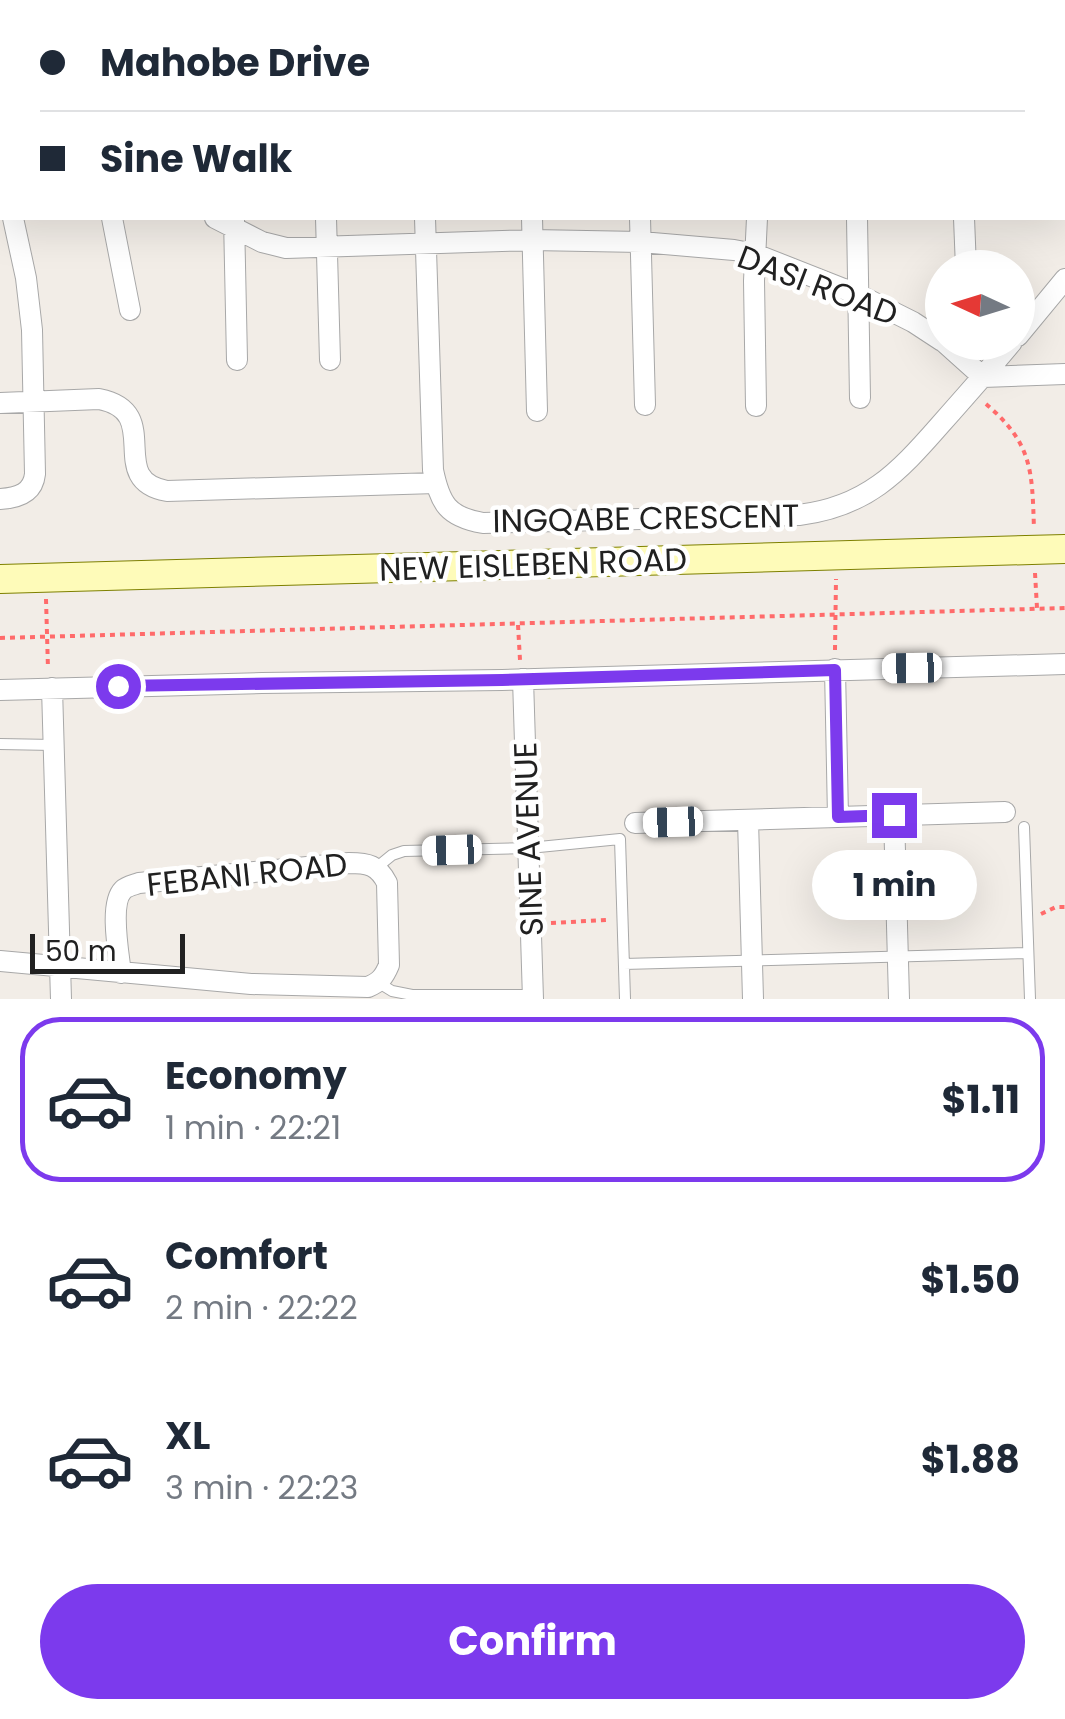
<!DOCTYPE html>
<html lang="en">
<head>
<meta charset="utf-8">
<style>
	body { margin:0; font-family:Poppins,sans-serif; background:#f2f2f3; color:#1f2937; height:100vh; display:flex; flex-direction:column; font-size:38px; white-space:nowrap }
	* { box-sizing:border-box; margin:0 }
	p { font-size:32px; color:#747a83 }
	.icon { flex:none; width:55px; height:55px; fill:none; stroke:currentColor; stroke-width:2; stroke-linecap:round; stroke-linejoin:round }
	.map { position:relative; height:999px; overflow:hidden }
	.drawer { display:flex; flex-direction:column; background:#fff; flex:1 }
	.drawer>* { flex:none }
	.guide { position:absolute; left:0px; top:0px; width:1065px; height:220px; box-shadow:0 10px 40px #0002; display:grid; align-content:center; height:220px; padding:0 40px; background:#fff }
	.needle { width:65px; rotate:274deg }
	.buttons { position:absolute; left:925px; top:250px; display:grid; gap:20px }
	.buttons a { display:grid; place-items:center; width:110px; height:110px; border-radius:50%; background:#fff; box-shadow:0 10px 40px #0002; font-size:50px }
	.scale { position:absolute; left:30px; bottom:25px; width:155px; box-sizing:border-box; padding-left:10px; border:5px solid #212121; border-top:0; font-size:28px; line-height:35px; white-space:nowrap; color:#212121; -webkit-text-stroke:8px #fff; paint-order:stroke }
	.end { position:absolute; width:45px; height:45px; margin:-22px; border:12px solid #7c3aed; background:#fff; box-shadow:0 0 0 5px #fff }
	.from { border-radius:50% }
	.bubble { position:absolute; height:70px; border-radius:35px; background:#fff; box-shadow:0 10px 40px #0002; font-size:32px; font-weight:700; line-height:70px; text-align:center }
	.car { position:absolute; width:30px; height:60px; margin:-30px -15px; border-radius:12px; box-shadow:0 0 8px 2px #0007; background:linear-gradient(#fff 24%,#345 0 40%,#fff 0 76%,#345 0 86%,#fff 0) }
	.guide b { display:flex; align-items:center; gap:35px; height:95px; font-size:38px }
	.guide b+b { border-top:2px solid #e0e1e3 }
	.guide i { width:25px; height:25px; background:#1f2937 }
	ul { padding:18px 0 0; list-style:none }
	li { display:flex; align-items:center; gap:30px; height:165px; margin:0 20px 15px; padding:0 20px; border:5px solid transparent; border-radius:40px }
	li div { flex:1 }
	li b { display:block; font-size:38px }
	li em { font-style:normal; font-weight:700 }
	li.selected { border-color:#7c3aed }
	li>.icon { width:90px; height:90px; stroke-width:1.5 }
	.button { display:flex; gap:20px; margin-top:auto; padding:20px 40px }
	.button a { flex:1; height:115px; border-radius:60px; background:#7c3aed; color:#fff; font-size:40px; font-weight:700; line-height:115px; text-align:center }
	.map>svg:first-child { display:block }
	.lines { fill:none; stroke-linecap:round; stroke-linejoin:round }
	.lane-casing { stroke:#a8a8a8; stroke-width:12 }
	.street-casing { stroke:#a8a8a8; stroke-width:22 }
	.secondary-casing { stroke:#7e8000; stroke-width:30 }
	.path { stroke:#ff6b6b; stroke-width:4; stroke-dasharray:5 5; stroke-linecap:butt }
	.lane { stroke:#fff; stroke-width:10 }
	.street { stroke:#fff; stroke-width:20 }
	.secondary { stroke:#fefbb9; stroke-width:28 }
	.route { stroke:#7c3aed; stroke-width:12 }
	.labels { text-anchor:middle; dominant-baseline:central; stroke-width:9; stroke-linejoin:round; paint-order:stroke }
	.street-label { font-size:32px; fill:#212121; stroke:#fff }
</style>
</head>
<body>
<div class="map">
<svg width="1065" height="999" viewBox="0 0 1065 999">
	<rect width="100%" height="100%" fill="#f2ede7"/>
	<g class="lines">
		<defs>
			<path id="lane" d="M0,744L53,745
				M1024,827L1030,999
				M376,868L392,855L404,851L529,848L620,839L625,999
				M624,964L1028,953
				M379,983L392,991L412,995H532"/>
			<path id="street" d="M319,0L329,2
				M596,0L598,2
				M132,2L133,0
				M440,2L441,0
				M0,157L2,168
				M0,206H2
				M112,218L130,310
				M215,218L262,242L286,248L532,240L641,242L734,250L755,254L859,295L913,322L942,341
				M234,218L237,360
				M326,218L330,360
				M425,218L433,470C440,504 448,517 483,523L799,515C866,507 898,473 940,425C964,398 988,371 1012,342
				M532,218L537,411
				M640,218L645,405
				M857,218L860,398
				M964,218L966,268
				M1018,336L1065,279
				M944,342L983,377L1065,374
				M0,403L99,399C166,412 104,480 167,491L436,483
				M756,406L754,281L757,218
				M0,499C18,498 33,493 35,474L32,330L26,278L13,218
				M835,669L838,817
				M523,679L533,999
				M52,688L61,999
				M0,690L262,683L502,680L1065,664
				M894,815L899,999
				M748,820L753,999
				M635,823L1005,812
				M0,961L251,984L368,987C380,982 384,977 389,965L387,883C378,865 368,863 349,863L139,883C134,885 127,886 123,890C109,904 119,955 121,973"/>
			<path id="secondary" d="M792,0L797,2
				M1062,90H1065
				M0,579L1065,549"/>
		</defs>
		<!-- lane casing -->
		<use href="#lane" class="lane-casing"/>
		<!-- street casing -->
		<use href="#street" class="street-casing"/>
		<!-- secondary casing -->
		<use href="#secondary" class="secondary-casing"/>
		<!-- path -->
		<path class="path" d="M843,2L844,0
			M931,2L932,0
			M986,404C1033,444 1032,471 1034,529
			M1035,573L1037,608
			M46,599L48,669
			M518,625L520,660
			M0,638L1065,608
			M835,650L836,579
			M1041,914L1056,907H1065
			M551,923L606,920"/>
		<!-- lane -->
		<use href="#lane" class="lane"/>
		<!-- street -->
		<use href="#street" class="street"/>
		<!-- secondary -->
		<use href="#secondary" class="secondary"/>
	</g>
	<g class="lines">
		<!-- route -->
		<path class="route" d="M118,686L502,680L835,670L838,817L894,815"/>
	</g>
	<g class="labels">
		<!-- street labels -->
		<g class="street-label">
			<text transform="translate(818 285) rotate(21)">DASI ROAD</text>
			<text transform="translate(646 518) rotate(-1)">INGQABE CRESCENT</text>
			<text transform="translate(533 564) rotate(-2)">NEW EISLEBEN ROAD</text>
			<text transform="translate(528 839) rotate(-92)">SINE AVENUE</text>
			<text transform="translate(247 874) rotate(-6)">FEBANI ROAD</text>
		</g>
	</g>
</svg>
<div class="buttons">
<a><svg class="needle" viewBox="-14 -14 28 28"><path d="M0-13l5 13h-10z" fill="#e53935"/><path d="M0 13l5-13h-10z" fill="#747a83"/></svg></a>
</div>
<div class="scale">50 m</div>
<i class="end from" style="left:118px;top:686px"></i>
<i class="end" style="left:894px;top:815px"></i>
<div class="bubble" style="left:812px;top:850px;width:165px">1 min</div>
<i class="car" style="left:912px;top:668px;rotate:269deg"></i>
<i class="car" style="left:673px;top:822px;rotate:268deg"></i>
<i class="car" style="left:452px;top:850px;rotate:268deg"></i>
<div class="guide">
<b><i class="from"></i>Mahobe Drive</b>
<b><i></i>Sine Walk</b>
</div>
</div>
<section class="drawer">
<ul>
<li class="selected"><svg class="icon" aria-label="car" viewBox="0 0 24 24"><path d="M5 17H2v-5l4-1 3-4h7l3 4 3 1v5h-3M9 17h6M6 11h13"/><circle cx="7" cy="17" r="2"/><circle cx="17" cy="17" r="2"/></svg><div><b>Economy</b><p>1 min · 22:21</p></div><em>$1.11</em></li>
<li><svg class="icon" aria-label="car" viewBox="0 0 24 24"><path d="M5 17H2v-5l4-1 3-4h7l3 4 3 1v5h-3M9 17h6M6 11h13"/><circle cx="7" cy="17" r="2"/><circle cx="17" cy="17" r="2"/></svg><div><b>Comfort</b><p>2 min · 22:22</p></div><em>$1.50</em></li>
<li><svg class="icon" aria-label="car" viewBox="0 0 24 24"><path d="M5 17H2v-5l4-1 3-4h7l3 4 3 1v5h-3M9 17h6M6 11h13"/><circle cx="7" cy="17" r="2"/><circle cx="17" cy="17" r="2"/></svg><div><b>XL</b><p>3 min · 22:23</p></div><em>$1.88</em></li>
</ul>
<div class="button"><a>Confirm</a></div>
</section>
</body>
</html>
